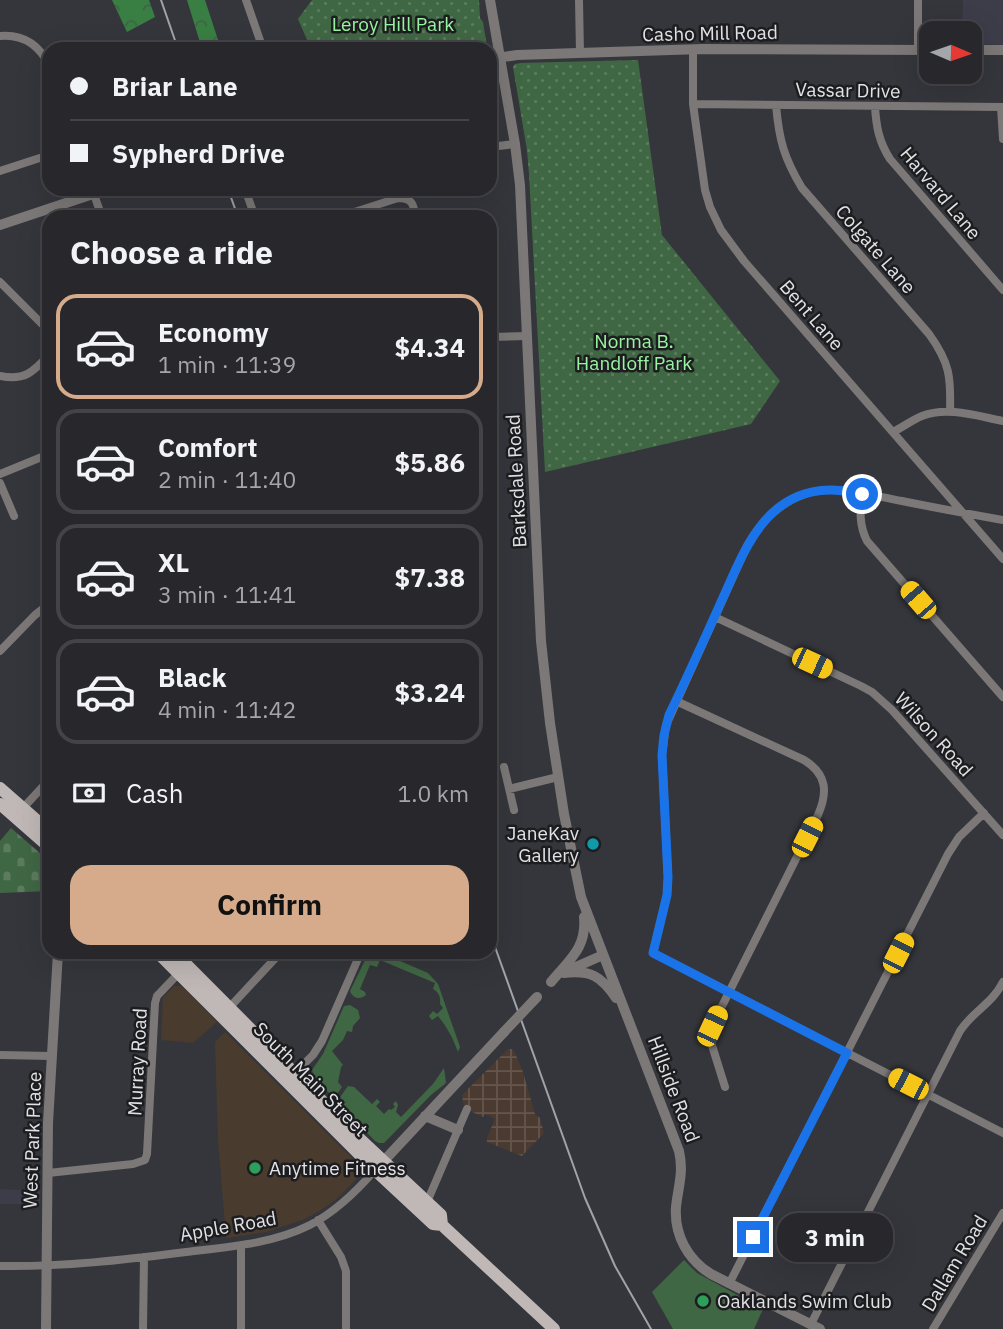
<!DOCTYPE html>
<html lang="en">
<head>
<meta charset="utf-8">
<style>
	body { margin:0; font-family:"IBM Plex Sans",sans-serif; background:#303034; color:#f1f3f6; height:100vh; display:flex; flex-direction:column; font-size:26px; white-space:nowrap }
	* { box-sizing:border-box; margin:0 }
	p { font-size:23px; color:#a5a6a9 }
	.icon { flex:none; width:38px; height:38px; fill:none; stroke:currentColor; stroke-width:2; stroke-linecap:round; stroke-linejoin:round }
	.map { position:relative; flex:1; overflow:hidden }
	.panel { position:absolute; left:42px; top:210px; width:455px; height:749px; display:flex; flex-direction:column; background:#28282c; border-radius:21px; box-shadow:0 7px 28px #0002,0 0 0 2px #444448 }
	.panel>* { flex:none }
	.hud { position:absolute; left:42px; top:42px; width:455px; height:154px; border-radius:21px; box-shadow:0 7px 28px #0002,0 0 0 2px #444448; display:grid; align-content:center; height:154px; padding:0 28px; background:#28282c }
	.needle { width:46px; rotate:92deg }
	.buttons { position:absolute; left:919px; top:21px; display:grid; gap:14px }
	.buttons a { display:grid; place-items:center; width:63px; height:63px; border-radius:14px; background:#28282c; box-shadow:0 7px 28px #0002,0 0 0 2px #444448; font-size:35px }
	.end { position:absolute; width:32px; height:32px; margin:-16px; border:9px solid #1a73e8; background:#fff; box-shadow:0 0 0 4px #fff }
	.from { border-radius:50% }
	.bubble { position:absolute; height:49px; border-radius:21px; background:#28282c; box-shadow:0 7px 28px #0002,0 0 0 2px #444448; font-size:23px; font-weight:800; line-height:49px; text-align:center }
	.car { position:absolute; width:21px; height:42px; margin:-21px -10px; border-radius:9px; box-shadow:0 0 5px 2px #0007; background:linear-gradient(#f5c518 24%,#345 0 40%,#f5c518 0 76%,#345 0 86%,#f5c518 0) }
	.hud b { display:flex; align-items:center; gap:24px; height:66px; font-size:26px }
	.hud b+b { border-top:2px solid #444448 }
	.hud i { width:18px; height:18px; background:#f1f3f6 }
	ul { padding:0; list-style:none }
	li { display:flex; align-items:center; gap:21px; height:105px; margin:0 14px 10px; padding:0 14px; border:4px solid #444448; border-radius:21px }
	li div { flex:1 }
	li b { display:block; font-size:26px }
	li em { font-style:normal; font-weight:800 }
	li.active { border-color:#d6ab8b }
	li>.icon { width:63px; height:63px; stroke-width:1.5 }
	h2 { padding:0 28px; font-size:32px; line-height:84px }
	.pay { display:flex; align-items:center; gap:18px; height:77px; padding:0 28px; font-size:26px }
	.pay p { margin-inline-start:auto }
	.primary-button { display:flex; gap:14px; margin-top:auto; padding:14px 28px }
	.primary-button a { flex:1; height:80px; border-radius:21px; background:#d6ab8b; color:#111; font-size:28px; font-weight:800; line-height:80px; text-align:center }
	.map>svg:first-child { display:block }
	.commercial { fill:#493b2d }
	.industrial { fill:url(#industrial-grid) }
	.built { fill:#3c3d49 }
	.grass { fill:#406744 }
	.forest { fill:url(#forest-crowns) }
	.cemetery { fill:url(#cemetery-stones) }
	.park { fill:url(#park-dots) }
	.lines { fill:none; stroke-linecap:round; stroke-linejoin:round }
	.minor { stroke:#7b7877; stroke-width:8 }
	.tertiary { stroke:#7b7877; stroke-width:10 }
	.primary { stroke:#bfb8b6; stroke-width:12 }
	.rail { stroke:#a2a3a8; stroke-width:2 }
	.tertiary-bridge { stroke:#7b7877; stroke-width:10 }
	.route { stroke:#1a73e8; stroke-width:9 }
	.culture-dot { fill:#0f9aa8; stroke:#1d1d20; stroke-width:2.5 }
	.leisure-dot { fill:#2e9e5b; stroke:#1d1d20; stroke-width:2.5 }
	.labels { text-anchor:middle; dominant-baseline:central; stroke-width:5; stroke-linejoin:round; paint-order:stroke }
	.park-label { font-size:19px; fill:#97f4a0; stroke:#1d1d20 }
	.street-label { font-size:19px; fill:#e1e2e6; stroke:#1d1d20 }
	.poi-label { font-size:19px; fill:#e1e2e6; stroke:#1d1d20; text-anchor:start }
</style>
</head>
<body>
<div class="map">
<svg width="1003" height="1329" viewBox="0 0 1003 1329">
	<defs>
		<pattern id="industrial-grid" width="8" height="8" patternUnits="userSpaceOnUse" patternTransform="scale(1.75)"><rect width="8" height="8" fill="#4b3a2f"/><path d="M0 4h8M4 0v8" fill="none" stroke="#65564d"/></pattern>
		<pattern id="forest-crowns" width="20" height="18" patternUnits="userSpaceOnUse" patternTransform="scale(1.75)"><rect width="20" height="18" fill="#397e43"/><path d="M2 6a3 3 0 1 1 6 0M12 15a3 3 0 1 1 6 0" fill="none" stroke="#3e6444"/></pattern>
		<pattern id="cemetery-stones" width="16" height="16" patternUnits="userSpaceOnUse" patternTransform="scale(1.75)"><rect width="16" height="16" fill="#406744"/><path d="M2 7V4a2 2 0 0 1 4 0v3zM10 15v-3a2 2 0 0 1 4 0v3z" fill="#5b7c5f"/></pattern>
		<pattern id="park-dots" width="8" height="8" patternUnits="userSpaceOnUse" patternTransform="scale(1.75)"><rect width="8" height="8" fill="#406744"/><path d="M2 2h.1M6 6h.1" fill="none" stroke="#5b7c5f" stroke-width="1.8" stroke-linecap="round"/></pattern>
	</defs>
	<rect width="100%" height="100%" fill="#35363b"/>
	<!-- commercial -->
	<path class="commercial" d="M174,986H182L217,1022L193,1043L161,1040L163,998Z
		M225,1032L357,1163L361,1170L358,1177L341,1195L326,1207L305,1219L266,1232L226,1238L218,1139L215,1042Z"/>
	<!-- industrial -->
	<path class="industrial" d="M508,1049H512L514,1051L522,1069L535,1114L540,1118L544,1133L522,1156L487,1142V1138L495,1119L485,1114L483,1117L464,1108L462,1095Z"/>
	<!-- built -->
	<path class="built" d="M963,0H1003V45L970,44V33H962Z
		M0,1189L40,1191V1204H0Z"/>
	<!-- grass -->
	<path class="grass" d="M369,952H379L428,973L438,984L460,1047L458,1052C453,1038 447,1027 438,1016L432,1020L429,1016L433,1011L437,1014L443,1008L440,1004C441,998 439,992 433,989L435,983L380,960L377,967L370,965L360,989L365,992L366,995C360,1000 353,999 350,991Z
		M350,1005L358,1010L360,1018L353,1026L352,1032L347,1031L343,1040L332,1051L343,1065L341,1067L338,1082L342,1087L337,1094L331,1095L314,1078L312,1070L323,1054L344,1006Z
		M444,1068L446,1083L431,1095L384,1143H379L375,1141L340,1105L341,1103L338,1100L348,1086L354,1087L372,1104L377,1099L380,1102L376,1106L384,1114L389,1109L391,1110L395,1107L393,1104L396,1101L398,1105L396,1112L401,1117L433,1084Z
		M684,1260L697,1273L763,1309L754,1329H673L652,1292Z"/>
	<!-- forest -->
	<path class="forest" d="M112,0H149L155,17L127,32Z
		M187,0H205L221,49H202Z"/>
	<!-- cemetery -->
	<path class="cemetery" d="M11,828L49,861V891L0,893V841Z"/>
	<!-- park -->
	<path class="park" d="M312,0H479L480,18L483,22L487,47L481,49H311L298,19Z
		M638,60L662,235L780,381L751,424L545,472L529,174L527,150L513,67L515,64L521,63Z"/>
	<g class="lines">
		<!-- minor -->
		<path class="minor" d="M246,0L263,49
			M579,0L580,53
			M0,36C23,34 39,45 49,65
			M693,50V104L705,190L710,207L721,230L744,261L1003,559
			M918,50V0
			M693,104L1003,107
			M776,105C779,140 784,158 802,188L929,334C950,363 951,377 950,412
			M875,106C876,126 879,142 890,159L1003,290
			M1001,107L1003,139
			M490,147L515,144
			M0,171L49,155
			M92,189L102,217
			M245,189L255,217
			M339,217L398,198C412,198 414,204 415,217
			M0,282L49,331
			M490,337L527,336
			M0,376C25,381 33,372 49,355
			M893,432C903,427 912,420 922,416C947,406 977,416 1003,421
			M0,474L49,454
			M0,483L14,516
			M862,494C860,511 859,525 867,541L1003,697
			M1003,520C969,514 936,508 902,501C879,497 856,490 833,490C794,489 765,514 747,546L666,725L662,755L668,877L667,895L653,953L1003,1133
			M715,617L861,686L872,692L892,710L1003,835
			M0,651L35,615L49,604
			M676,701L804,760C827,774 828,792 818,815L712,1026L710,1039L725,1087
			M504,767L514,810
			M509,789L558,777
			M23,808L49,780
			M229,1008L281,952
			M0,1055L51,1056
			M293,1075L313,1055L322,1041L361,952
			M48,1173L133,1164L145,1160L147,1154L155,1003L157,996L178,974
			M427,1202L467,1109
			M318,1220L341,1257L346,1271V1329
			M0,1266C63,1267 123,1260 186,1252C228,1247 272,1244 310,1225C335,1212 356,1192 375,1170
			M729,1284L948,854L959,837L984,813
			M811,1324L960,1031C973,1011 992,1004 1003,982
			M143,1329L144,1257
			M241,1329V1245
			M933,1329L1003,1213"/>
		<!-- tertiary -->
		<path class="tertiary" d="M490,0L515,144L520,185L541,641L550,723L564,814L581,897L679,1151C684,1173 678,1187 676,1207C674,1235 688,1260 711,1274L820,1329
			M970,50H1003
			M490,59L517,55L702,49L931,50
			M0,225L108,189
			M569,970L603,955
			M564,973C591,970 601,976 616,998
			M551,982C569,960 587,948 584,917
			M425,1116L458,1130
			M380,1165L504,1032
			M46,1329L48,1123L58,952"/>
		<!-- primary -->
		<path class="primary" d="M0,788L49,831
			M0,804L49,847
			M157,952L375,1170L433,1224L442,1225L554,1329
			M174,952L362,1141L441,1215L442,1225"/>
		<!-- rail -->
		<path class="rail" d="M161,0L178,49
			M228,189L238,217
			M490,933L585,1198L615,1266L651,1329"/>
		<!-- tertiary-bridge -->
		<path class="tertiary-bridge" d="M504,1032L537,997"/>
	</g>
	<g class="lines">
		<!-- route -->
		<path class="route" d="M753,1237L847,1053L653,953L667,895L668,877L662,755L664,735L669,715C687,678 704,640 721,602C744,552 764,491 830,490C841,490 852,492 862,494"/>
	</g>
	<!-- markers -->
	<circle class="culture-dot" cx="593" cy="844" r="7"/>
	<g class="leisure-dot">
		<circle cx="255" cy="1168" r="7"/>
		<circle cx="703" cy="1301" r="7"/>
	</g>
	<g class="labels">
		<!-- park labels -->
		<g class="park-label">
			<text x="393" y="24">Leroy Hill Park</text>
			<text x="634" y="341">Norma B.<tspan x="634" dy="22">Handloff Park</tspan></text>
		</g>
		<!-- street labels -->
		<g class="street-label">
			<text transform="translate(710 33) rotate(-1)">Casho Mill Road</text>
			<text transform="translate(848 90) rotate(1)">Vassar Drive</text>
			<text transform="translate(941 193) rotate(50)">Harvard Lane</text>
			<text transform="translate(876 249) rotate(49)">Colgate Lane</text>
			<text transform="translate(812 315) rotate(49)">Bent Lane</text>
			<text transform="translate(516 481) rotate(-93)">Barksdale Road</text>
			<text transform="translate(934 734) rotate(48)">Wilson Road</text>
			<text transform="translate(137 1062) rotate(-87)">Murray Road</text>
			<text transform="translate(311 1079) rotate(45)">South Main Street</text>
			<text transform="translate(674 1089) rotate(69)">Hillside Road</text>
			<text transform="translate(32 1140) rotate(-88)">West Park Place</text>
			<text transform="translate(228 1226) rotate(-10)">Apple Road</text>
			<text transform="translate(954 1263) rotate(-59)">Dallam Road</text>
		</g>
		<!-- poi labels -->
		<g class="poi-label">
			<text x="579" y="833" text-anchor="end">JaneKav<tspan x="579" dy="22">Gallery</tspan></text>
			<text x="269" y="1168">Anytime Fitness</text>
			<text x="717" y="1301">Oaklands Swim Club</text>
		</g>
	</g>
</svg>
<div class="buttons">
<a><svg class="needle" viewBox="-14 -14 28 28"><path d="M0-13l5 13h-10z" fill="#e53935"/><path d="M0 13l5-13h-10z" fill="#a5a6a9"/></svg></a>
</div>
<i class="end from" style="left:862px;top:494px"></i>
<i class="end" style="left:753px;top:1237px"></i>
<div class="bubble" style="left:777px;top:1213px;width:116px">3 min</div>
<i class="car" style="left:918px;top:600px;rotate:319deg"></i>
<i class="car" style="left:812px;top:663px;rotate:115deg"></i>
<i class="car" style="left:807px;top:837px;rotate:27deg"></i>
<i class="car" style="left:898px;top:953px;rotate:27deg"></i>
<i class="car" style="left:712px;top:1026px;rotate:25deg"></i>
<i class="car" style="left:908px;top:1084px;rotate:297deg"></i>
<div class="hud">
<b><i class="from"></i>Briar Lane</b>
<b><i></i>Sypherd Drive</b>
</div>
<section class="panel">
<h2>Choose a ride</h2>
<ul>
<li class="active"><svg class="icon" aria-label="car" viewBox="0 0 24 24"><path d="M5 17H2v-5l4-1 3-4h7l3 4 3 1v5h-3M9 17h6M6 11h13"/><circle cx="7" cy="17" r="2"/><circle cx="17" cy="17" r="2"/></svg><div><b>Economy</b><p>1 min · 11:39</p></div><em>$4.34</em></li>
<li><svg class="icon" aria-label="car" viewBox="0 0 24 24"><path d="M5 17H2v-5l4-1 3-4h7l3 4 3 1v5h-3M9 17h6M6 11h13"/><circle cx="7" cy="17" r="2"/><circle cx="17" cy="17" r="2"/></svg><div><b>Comfort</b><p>2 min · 11:40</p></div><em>$5.86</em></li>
<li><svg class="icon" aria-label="car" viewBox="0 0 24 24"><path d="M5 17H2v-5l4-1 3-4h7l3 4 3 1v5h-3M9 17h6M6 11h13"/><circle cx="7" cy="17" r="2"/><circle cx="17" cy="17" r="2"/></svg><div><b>XL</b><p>3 min · 11:41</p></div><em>$7.38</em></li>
<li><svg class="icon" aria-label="car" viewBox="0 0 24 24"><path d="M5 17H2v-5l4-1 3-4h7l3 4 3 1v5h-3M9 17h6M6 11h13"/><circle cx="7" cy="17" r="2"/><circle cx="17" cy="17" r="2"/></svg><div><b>Black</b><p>4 min · 11:42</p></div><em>$3.24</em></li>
</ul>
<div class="pay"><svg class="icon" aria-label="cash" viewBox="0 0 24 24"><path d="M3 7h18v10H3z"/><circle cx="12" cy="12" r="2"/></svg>Cash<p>1.0 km</p></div>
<div class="primary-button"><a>Confirm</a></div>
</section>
</div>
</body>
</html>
